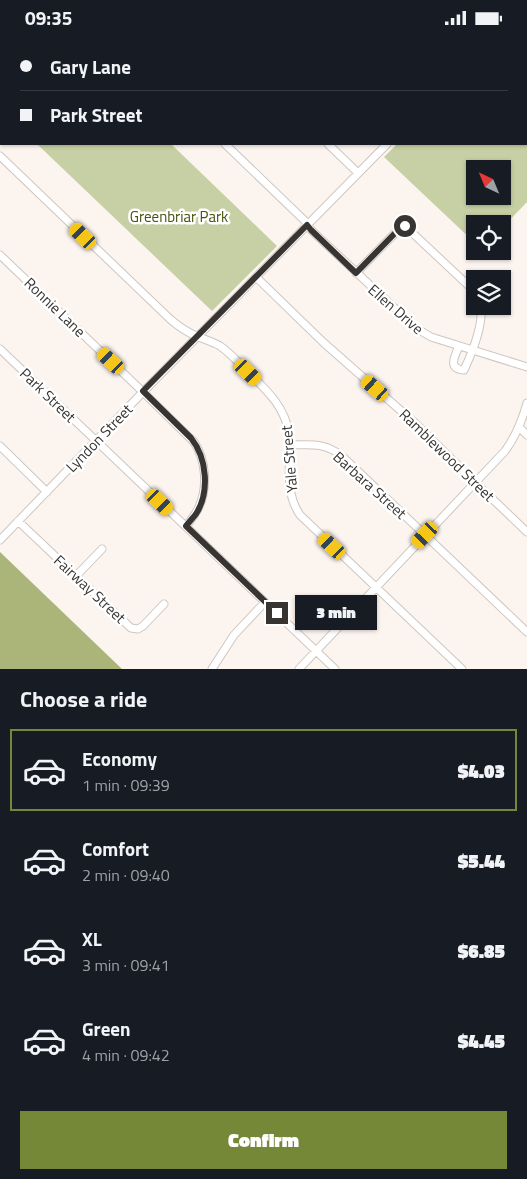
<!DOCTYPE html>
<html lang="en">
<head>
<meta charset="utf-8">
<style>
	body { margin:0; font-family:"Titillium Web",sans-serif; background:#20242c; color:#f1f3f6; height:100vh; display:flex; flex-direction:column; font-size:19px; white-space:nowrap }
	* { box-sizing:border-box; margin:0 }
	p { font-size:16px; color:#9ea1a6 }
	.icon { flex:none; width:28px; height:28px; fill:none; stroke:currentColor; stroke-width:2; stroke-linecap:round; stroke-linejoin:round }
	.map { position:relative; height:634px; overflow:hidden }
	.panel { display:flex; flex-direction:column; background:#171b24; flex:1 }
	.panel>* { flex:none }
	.guide { position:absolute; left:0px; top:0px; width:528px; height:110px; box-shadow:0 1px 4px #0004; display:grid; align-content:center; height:110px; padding:0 20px; background:#171b24 }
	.needle { width:32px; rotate:316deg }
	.tools { position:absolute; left:466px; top:125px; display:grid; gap:10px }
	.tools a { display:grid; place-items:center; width:45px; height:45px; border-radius:0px; background:#171b24; box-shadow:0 1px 4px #0004; font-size:25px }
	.end { position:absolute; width:22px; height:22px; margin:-11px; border:6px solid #373432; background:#fff; box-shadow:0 0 0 2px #fff }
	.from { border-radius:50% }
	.bubble { position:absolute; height:35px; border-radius:0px; background:#171b24; box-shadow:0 1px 4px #0004; font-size:16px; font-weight:800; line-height:35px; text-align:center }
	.car { position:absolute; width:15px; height:30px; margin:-15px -8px; border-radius:6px; box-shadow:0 0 4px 1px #0007; background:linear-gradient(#f5c518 24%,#345 0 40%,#f5c518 0 76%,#345 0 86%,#f5c518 0) }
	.guide b { display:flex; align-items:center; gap:18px; height:48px; font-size:19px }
	.guide b+b { border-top:1px solid #363941 }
	.guide i { width:12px; height:12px; background:#f1f3f6 }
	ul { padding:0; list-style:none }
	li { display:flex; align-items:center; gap:15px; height:82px; margin:0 10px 8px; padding:0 10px; border:2px solid transparent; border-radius:0px }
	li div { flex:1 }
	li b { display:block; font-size:19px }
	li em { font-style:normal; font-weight:800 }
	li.current { border-color:#748838 }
	li>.icon { width:45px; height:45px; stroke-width:1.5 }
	h2 { padding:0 20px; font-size:22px; line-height:60px }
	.primary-button { display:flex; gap:10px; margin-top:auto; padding:10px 20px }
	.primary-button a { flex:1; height:58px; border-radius:0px; background:#748838; color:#fff; font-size:20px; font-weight:800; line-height:58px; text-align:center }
	.status { display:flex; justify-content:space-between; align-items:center; height:35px; padding:0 25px; background:#171b24; direction:ltr }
	.status svg { height:14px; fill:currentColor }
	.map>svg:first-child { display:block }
	.green { fill:#c7d0a4; fill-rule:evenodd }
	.forest { fill:#abb57a }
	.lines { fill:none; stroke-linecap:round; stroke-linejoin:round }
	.minor-casing { stroke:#cec6c1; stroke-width:9 }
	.minor { stroke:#fff; stroke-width:7 }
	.route { stroke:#373432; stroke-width:6 }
	.labels { text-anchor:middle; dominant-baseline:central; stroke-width:5; stroke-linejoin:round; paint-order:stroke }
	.park-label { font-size:15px; fill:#4a520d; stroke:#fff }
	.street-label { font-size:15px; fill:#373432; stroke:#fff }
</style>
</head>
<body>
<div class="status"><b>09:35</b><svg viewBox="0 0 49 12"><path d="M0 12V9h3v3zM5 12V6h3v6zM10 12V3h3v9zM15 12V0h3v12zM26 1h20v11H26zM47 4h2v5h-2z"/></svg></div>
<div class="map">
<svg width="527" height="634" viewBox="0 0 527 634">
	<rect width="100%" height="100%" fill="#fcf4ef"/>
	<!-- green -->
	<path class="green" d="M0,0H58L59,1H1V74L0,73Z
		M494,0H527V167L503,192L502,189H475V208L384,122L397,109H526V1H493ZM475,134H502V161H475Z
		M37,109H171L277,211L212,276Z"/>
	<!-- forest -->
	<path class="forest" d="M0,517L122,634H0Z"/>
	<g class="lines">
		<defs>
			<path id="minor" d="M127,0L128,1
				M224,0L225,1
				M395,0L396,1
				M87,1L88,0
				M353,1V0
				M484,1L486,0
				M0,91L1,89
				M225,109L304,185L311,195L416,293L431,302L527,332
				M328,109L358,138
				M0,121L170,284C178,291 188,298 199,302C206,305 213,307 220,311C229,317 237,326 245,334C264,353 285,370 289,399C292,427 283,455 300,480L462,634
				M0,220L143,357L194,407C206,425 208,452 199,472C196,479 191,485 186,491
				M356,238L401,192L405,191L470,252L475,258
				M256,242L324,308L416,389L481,453L527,497
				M459,311C455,321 447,334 464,335C472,318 483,290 481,271
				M0,314L335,634
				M519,392L527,400
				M290,410C311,410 324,407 342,421L527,597
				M0,411L47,457
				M18,486L131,593L138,594L143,591L164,569
				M0,505L143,357L387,109
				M76,541L102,514
				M212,634L234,600L265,567
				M299,634L505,416C516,401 522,386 527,368"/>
		</defs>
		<!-- minor casing -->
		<use href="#minor" class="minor-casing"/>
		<!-- minor -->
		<use href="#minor" class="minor"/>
	</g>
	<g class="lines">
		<!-- route -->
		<path class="route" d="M277,578L186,491C189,487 193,483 196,479C210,457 207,423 191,403L143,356L307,190L311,195L356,238L401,192L405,191"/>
	</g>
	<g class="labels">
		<!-- park labels -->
		<g class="park-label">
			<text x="179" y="181">Greenbriar Park</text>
		</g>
		<!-- street labels -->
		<g class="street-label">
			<text transform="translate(55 272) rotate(44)">Ronnie Lane</text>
			<text transform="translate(396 274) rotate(41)">Ellen Drive</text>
			<text transform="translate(48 360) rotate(44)">Park Street</text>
			<text transform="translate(99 403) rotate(-46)">Lyndon Street</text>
			<text transform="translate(447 420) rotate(44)">Ramblewood Street</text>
			<text transform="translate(289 424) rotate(-95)">Yale Street</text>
			<text transform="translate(370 450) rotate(42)">Barbara Street</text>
			<text transform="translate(90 554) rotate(43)">Fairway Street</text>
		</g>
	</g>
</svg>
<div class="tools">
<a><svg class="needle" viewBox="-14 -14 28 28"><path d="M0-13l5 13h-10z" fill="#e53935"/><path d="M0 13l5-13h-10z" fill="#9ea1a6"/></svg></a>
<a><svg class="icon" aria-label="locate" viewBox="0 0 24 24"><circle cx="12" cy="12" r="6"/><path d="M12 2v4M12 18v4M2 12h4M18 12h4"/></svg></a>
<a><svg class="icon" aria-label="layers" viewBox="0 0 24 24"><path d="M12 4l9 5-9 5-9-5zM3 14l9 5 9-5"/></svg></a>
</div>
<i class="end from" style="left:405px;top:191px"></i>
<i class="end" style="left:277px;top:578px"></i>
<div class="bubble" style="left:295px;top:560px;width:82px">3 min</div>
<i class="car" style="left:83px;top:201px;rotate:314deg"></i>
<i class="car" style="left:111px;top:326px;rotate:313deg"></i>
<i class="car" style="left:248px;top:337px;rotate:134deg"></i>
<i class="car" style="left:375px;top:353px;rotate:311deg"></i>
<i class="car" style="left:160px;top:467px;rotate:134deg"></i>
<i class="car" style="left:425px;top:500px;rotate:223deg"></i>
<i class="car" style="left:332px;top:511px;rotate:313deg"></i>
<div class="guide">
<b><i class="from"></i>Gary Lane</b>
<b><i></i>Park Street</b>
</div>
</div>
<section class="panel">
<h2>Choose a ride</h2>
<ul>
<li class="current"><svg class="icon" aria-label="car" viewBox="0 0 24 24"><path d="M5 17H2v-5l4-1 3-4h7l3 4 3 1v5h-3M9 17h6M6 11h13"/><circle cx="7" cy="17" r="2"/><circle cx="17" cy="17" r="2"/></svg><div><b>Economy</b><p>1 min · 09:39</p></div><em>$4.03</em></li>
<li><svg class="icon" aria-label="car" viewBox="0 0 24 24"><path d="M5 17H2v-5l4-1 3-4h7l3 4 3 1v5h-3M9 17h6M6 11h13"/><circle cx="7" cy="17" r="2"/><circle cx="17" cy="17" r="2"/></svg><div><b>Comfort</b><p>2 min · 09:40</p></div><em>$5.44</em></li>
<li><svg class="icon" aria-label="car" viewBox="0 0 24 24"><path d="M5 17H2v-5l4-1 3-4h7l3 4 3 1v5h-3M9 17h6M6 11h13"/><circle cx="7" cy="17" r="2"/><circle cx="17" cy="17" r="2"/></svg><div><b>XL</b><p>3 min · 09:41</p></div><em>$6.85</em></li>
<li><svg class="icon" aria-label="car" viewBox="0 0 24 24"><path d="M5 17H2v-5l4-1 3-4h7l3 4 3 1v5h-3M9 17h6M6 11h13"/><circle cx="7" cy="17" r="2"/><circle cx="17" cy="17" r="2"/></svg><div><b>Green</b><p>4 min · 09:42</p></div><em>$4.45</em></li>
</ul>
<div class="primary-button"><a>Confirm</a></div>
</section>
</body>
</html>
